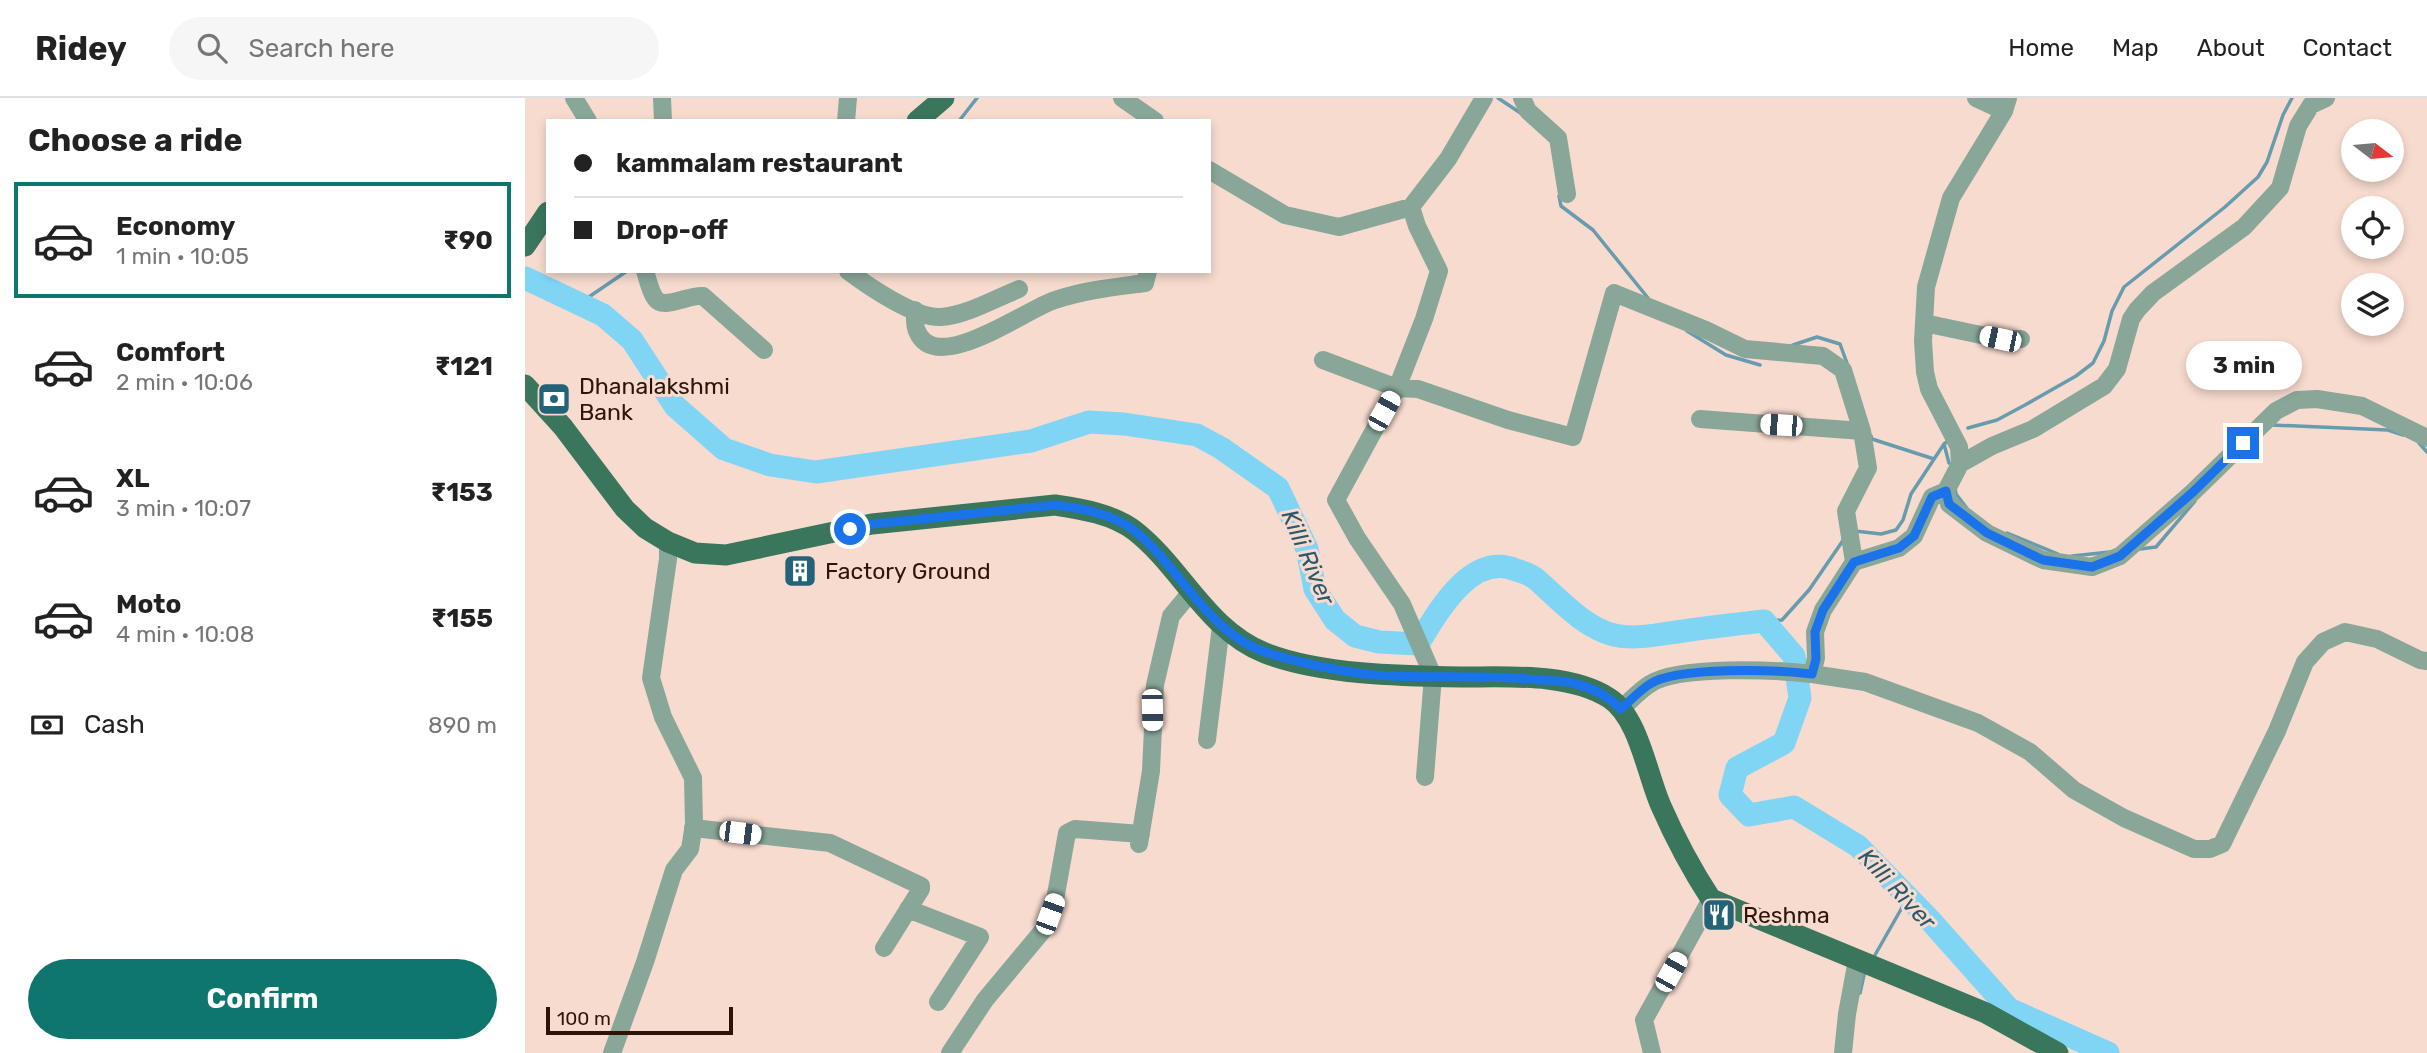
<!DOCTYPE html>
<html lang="en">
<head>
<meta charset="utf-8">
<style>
	body { margin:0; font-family:Rubik,sans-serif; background:#f6f6f6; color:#222; height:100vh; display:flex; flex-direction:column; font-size:26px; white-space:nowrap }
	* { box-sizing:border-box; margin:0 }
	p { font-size:23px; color:#767676 }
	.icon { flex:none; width:38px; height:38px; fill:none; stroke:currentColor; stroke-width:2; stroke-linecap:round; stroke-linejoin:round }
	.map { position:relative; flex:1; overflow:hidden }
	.drawer { display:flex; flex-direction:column; background:#fff; width:525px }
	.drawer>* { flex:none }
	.top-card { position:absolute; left:21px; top:21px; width:665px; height:154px; border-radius:0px; box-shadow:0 4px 10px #0003; display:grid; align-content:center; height:154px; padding:0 28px; background:#fff }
	.needle { width:46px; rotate:106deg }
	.fabs { position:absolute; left:1816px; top:21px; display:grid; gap:14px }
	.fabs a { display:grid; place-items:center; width:63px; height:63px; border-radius:50%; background:#fff; box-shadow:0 4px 10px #0003; font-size:35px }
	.scale { position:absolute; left:21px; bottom:18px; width:187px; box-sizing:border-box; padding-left:7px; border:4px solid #2c1409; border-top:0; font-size:19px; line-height:24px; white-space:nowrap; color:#2c1409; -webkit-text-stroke:5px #f7dbcf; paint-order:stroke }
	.end { position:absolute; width:32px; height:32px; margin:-16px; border:9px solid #1a73e8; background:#fff; box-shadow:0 0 0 4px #fff }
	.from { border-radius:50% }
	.bubble { position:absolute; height:49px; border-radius:24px; background:#fff; box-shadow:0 4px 10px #0003; font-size:23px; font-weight:700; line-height:49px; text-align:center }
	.car { position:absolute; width:21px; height:42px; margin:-21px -10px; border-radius:9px; box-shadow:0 0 5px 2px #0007; background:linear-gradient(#fff 24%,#345 0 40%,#fff 0 76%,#345 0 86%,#fff 0) }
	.top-card b { display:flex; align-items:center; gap:24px; height:66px; font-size:26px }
	.top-card b+b { border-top:2px solid #e0e0e0 }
	.top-card i { width:18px; height:18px; background:#222 }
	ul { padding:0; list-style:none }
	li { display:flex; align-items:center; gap:21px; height:116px; margin:0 14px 10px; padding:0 14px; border:4px solid transparent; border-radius:0px }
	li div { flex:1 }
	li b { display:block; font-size:26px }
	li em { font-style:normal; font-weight:700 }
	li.current { border-color:#0f766e }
	li>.icon { width:63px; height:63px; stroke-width:1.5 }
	h2 { padding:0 28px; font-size:32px; line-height:84px }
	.pay { display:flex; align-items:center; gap:18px; height:77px; padding:0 28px; font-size:26px }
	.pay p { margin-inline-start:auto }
	.button { display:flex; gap:14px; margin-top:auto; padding:14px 28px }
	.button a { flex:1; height:80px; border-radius:42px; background:#0f766e; color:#fff; font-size:28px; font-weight:700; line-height:80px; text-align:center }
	header { display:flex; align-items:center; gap:42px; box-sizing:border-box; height:98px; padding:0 35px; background:#fff; border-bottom:2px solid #e0e0e0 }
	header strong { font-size:33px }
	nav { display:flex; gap:38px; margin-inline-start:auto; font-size:24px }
	.search { width:490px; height:63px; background:#f6f6f6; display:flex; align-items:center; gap:18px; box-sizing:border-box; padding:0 24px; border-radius:38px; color:#767676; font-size:26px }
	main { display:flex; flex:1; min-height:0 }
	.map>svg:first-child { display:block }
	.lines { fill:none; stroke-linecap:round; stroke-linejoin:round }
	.stream { stroke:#679bae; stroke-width:3.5 }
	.river { stroke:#80d5f5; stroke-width:23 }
	.minor { stroke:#89a799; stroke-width:18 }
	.major { stroke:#39765c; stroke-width:21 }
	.route { stroke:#1a73e8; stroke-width:9 }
	.labels { text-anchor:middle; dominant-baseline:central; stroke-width:6; stroke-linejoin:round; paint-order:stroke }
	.poi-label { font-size:23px; fill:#2c1409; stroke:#f7dbcf; text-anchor:start }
	.water-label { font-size:24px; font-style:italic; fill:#29596a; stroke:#f7dbcf }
</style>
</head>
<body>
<header>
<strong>Ridey</strong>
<div class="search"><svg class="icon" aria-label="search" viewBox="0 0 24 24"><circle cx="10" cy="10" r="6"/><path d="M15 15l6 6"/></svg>Search here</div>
<nav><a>Home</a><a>Map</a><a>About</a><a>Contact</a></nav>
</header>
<main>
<section class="drawer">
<h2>Choose a ride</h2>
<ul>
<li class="current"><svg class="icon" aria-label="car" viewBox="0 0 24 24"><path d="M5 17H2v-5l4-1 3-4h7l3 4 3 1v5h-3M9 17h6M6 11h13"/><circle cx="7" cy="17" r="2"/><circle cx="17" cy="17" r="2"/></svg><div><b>Economy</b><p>1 min · 10:05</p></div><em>₹90</em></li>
<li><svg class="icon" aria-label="car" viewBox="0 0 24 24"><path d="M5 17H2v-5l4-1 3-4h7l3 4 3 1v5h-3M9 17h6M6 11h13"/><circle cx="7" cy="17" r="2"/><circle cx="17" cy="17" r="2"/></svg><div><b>Comfort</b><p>2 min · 10:06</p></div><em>₹121</em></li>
<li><svg class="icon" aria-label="car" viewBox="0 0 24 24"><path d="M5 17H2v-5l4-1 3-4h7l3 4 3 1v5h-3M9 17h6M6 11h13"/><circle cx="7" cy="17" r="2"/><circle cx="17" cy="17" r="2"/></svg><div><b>XL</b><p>3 min · 10:07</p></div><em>₹153</em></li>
<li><svg class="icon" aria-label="car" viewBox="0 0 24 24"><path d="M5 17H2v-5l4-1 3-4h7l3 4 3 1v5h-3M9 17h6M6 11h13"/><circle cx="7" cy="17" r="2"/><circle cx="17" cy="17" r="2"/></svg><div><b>Moto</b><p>4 min · 10:08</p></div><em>₹155</em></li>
</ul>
<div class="pay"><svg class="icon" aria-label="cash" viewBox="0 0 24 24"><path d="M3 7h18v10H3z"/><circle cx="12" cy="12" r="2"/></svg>Cash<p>890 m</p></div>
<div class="button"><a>Confirm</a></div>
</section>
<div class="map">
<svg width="1902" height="955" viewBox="0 0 1902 955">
	<rect width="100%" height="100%" fill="#f7dbcf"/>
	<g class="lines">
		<!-- stream -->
		<path class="stream" d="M973,0L997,16
			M434,23L452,0
			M1034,98L1036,108L1068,132L1123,200
			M55,205L102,173
			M1162,233L1201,257L1235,267
			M1268,247L1292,239L1315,246L1323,268
			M1747,327L1863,332L1878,337
			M1443,330L1472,322L1500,307L1551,278L1568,265L1579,243L1587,213L1599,189L1700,109L1733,79L1742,64L1758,17L1767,0
			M1346,338L1347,341L1409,361
			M1894,345L1902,354
			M1419,346L1424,365
			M1430,390L1431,396L1441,409
			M1330,433L1356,436L1371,432L1378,422L1386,396L1419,346L1423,343
			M1482,435L1533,456
			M1615,451L1631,449L1670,403
			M1547,458L1585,454
			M1239,523L1257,522L1284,492L1319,441
			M1350,857L1383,799
			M1335,895L1339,877"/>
		<!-- river -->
		<path class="river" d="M0,180L78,217L107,242L150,308L199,351L245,367L291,374L506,343L564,324L599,326L672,337L696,350L753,390L782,451L790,491L810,522L830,538L854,544L893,546C913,514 946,453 991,472C998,474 1005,476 1011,481C1034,501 1058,529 1089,537C1110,542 1137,536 1158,533C1185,529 1212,526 1239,523L1269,558L1275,600L1259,645L1212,670L1205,697L1224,717L1269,709L1333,748L1404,821L1484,911L1583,955"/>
		<!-- minor -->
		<path class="minor" d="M49,0L63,23
			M137,0L138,23
			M597,0L630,23
			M997,0L1003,13L1033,40L1042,96
			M1451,0L1479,13
			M1483,0L1479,13L1426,100L1401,189L1398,243L1400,274L1404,291L1434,349L1435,366L1421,393L1424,406L1462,435L1518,462L1567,469L1595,458L1668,394L1751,313L1772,302L1792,301L1837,308L1902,340
			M321,23L323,0
			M684,72L760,117L814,129L886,109L923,61L959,0
			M886,109L892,128L914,173L899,221L872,290L811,402L832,440L877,506L908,578L900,679
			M120,173C123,182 125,193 130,200C138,213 164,196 178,198L239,252
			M323,173C343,188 391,221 416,219C442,217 469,201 494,191
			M390,212C390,218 389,227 392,233C411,279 501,211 530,202C559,192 590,189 620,185L623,173
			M1399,225L1475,241H1496
			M798,262L872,290L893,291L983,322L1048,339L1089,195L1181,232L1220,251L1298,258L1318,272L1337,333L1343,370L1321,413L1329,464
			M1175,321L1337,333
			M1435,366L1467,348L1508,331L1579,288L1592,271L1606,221L1612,212L1628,195L1719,129L1755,90L1773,28L1786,7L1801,0
			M1287,576L1340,584L1453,625L1505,654L1549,692L1599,720L1669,751H1685L1697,746L1752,633L1780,564L1798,544L1820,534L1852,541L1895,562L1902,563
			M1096,611C1105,603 1115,592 1125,586C1153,567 1253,572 1287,576L1291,560L1290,534L1298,512L1329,464L1374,450L1389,438L1407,399L1421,393
			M682,642L696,528
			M168,730L305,745L396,788V791L359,850
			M614,746L626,673L630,587L646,518L666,494
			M383,811L455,839L413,904
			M87,955L120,864L149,772L165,751L169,726L168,680L138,619L126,580L143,461V444
			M425,955L460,902L520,830L530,802L542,735L550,731L616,736
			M1127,955L1119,922L1186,801
			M1318,955L1322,916L1332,862"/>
		<!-- major -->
		<path class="major" d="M392,23L419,0
			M0,148L23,114
			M0,287L38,329L100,411L120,430L143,444L170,455L201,457L347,426L530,407C557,411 588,416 610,433C657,470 681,531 740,555C797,577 878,578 939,579C984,579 1045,575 1084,600C1114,619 1122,677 1136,708C1150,740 1167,772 1186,801L1461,915L1533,955"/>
	</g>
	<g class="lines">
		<!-- route -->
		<path class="route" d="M325,431L348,426L530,407C557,410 588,416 610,433C657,471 683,538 746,556C784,567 826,576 865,578C915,580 965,577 1014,582C1026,583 1039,582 1051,586C1068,590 1084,599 1096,611C1105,603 1115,592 1125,586C1152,568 1253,572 1287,576L1291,561L1290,534L1298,512L1329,464L1374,450L1389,438L1407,399L1421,393L1424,406L1462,435L1518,462L1567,469L1595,458L1668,394L1718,345"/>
	</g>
	<!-- icons -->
	<defs>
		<symbol id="bank-square" viewBox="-11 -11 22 22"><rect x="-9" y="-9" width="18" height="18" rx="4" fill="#236277" stroke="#f7dbcf"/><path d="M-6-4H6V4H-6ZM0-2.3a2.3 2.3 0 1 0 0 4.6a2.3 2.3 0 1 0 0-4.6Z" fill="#fff"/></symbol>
		<symbol id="building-square" viewBox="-11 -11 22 22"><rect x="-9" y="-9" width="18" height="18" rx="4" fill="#236277" stroke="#f7dbcf"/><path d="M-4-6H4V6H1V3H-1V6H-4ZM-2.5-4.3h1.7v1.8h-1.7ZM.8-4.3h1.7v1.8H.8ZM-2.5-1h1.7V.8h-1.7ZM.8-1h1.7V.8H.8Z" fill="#fff"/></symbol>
		<symbol id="restaurant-square" viewBox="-11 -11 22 22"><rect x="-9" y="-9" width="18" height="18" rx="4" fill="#236277" stroke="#f7dbcf"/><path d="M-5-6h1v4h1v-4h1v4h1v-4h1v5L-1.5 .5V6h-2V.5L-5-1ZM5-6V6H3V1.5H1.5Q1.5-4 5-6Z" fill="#fff"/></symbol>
	</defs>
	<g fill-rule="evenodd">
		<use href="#bank-square" x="10" y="282" width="38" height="38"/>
		<use href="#building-square" x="256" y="454" width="38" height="38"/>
		<use href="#restaurant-square" x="1175" y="798" width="38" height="38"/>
	</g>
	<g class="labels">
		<!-- poi labels -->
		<g class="poi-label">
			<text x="54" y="288">Dhanalakshmi<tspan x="54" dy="26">Bank</tspan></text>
			<text x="300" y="473">Factory Ground</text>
			<text x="1218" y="817">Reshma</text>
		</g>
		<!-- water labels -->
		<g class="water-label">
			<text transform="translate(783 459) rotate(67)">Killi River</text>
			<text transform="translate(1372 791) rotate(47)">Killi River</text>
		</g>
	</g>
</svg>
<div class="fabs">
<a><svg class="needle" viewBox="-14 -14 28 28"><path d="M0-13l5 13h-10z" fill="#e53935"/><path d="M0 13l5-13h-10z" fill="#767676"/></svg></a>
<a><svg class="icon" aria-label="locate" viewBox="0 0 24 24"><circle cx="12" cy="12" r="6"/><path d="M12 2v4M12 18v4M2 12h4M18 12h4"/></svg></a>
<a><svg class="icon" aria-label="layers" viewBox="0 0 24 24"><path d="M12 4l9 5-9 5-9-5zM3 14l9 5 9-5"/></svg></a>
</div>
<div class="scale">100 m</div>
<i class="end from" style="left:325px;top:431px"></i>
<i class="end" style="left:1718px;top:345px"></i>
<div class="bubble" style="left:1661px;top:243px;width:116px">3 min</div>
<i class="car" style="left:1475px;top:241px;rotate:282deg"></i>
<i class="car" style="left:859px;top:313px;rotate:29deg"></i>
<i class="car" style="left:1256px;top:327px;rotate:274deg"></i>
<i class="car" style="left:627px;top:612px;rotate:179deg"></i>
<i class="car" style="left:215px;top:735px;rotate:97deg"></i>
<i class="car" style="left:525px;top:816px;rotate:20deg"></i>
<i class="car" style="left:1146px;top:874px;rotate:29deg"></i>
<div class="top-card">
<b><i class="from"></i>kammalam restaurant</b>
<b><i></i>Drop-off</b>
</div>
</div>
</main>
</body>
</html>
